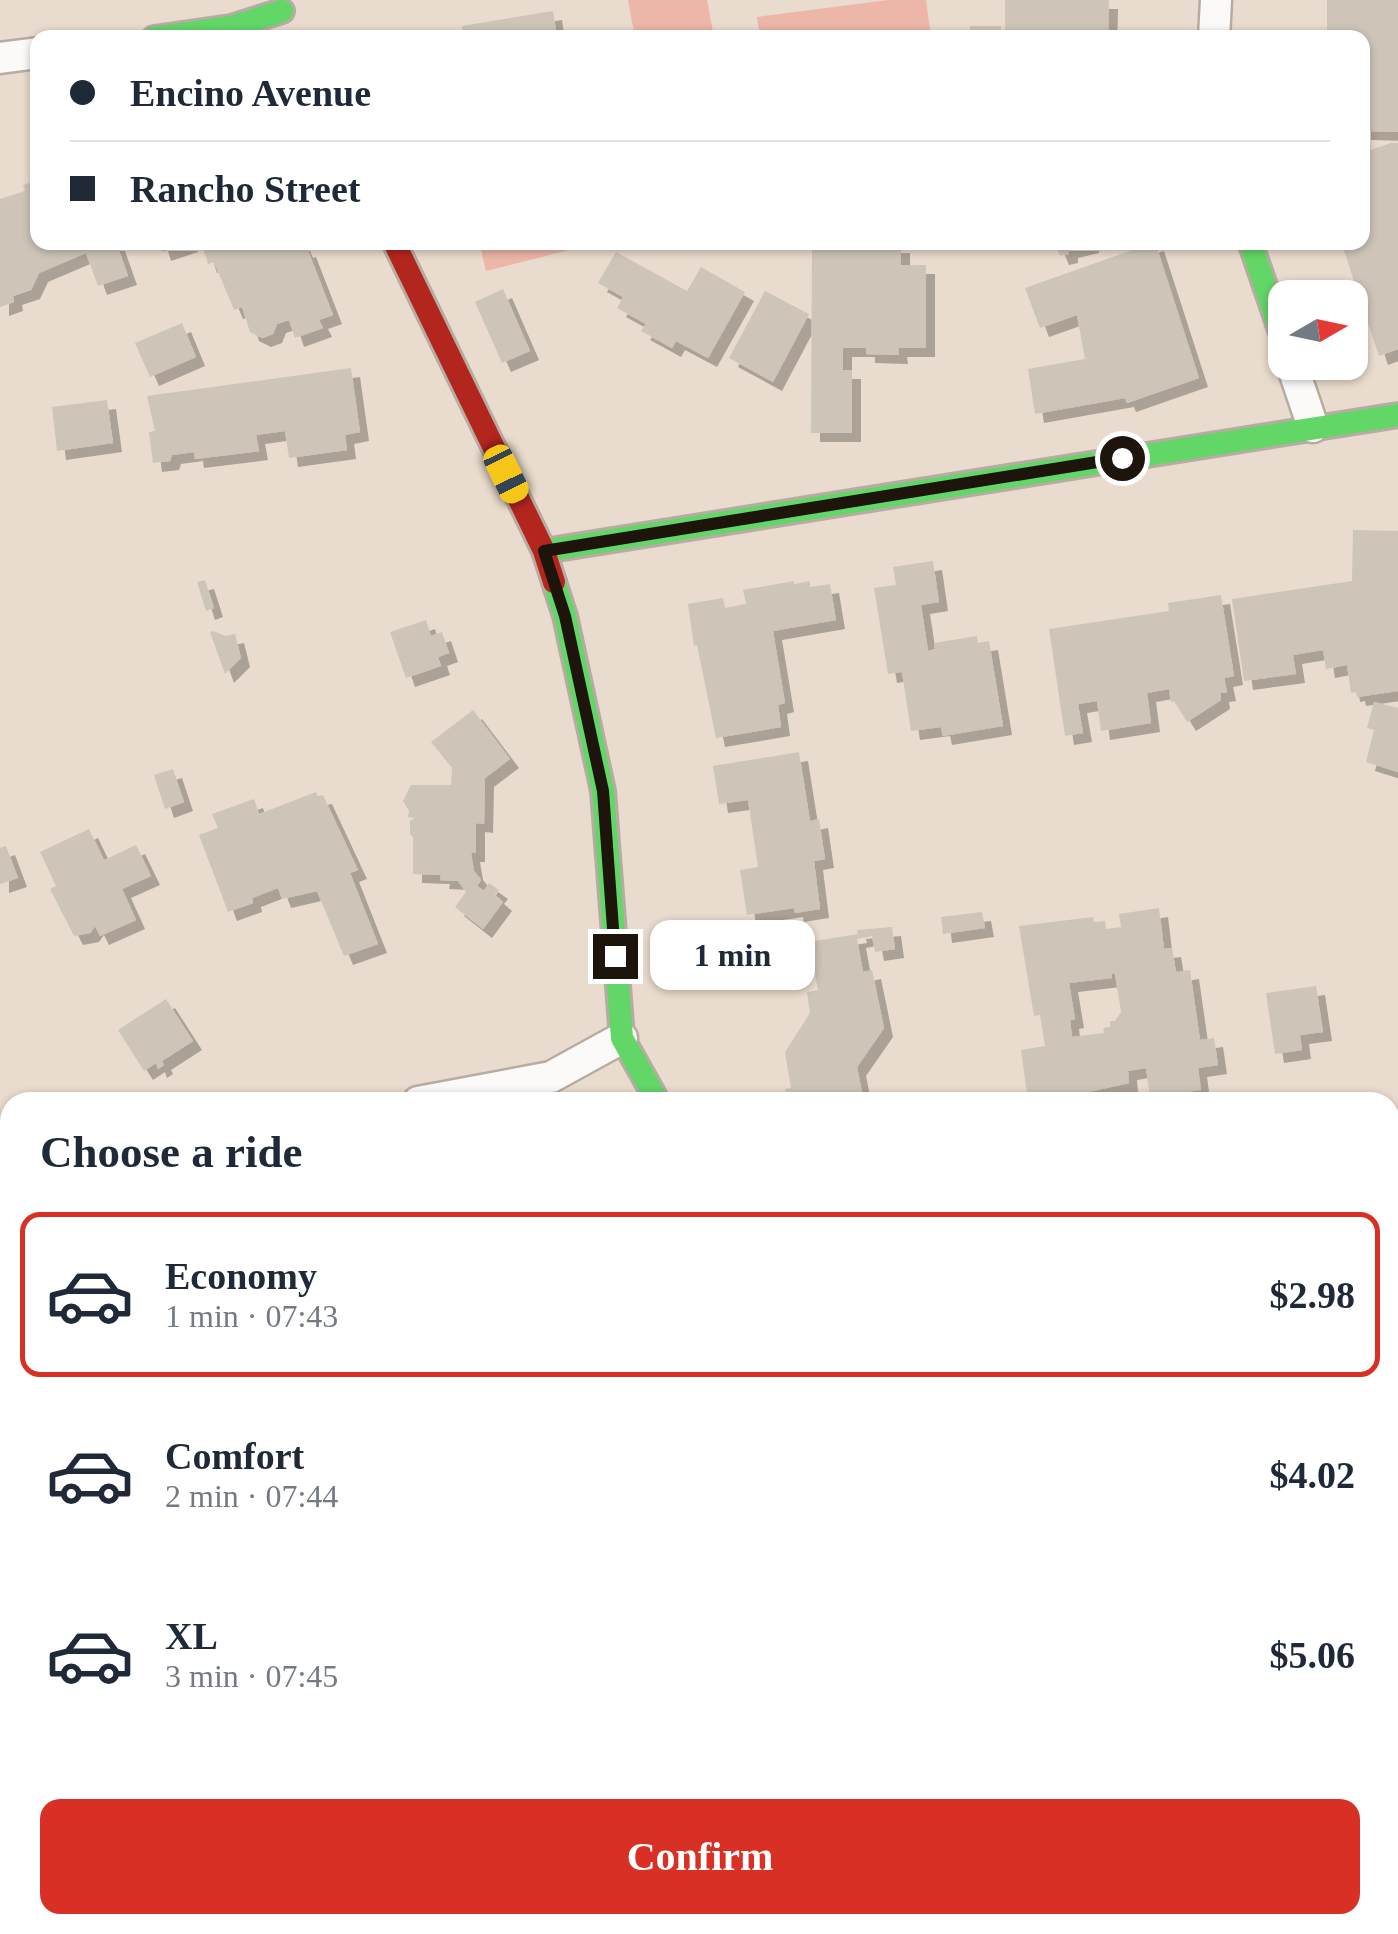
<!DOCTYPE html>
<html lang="en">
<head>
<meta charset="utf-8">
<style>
	body { margin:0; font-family:"Times New Roman",serif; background:#f2f2f3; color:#1f2937; height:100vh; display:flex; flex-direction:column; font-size:38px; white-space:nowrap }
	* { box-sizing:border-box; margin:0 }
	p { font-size:32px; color:#747a83 }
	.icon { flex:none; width:55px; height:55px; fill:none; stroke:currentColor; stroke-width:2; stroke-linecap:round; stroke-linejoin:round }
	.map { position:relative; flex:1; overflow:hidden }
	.side { position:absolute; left:0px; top:1092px; width:1400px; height:842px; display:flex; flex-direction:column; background:#fff; border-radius:30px 30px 0 0; box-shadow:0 2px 8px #0004 }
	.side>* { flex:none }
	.guide { position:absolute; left:30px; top:30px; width:1340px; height:220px; border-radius:20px; box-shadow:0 2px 8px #0004; display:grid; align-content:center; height:220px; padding:0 40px; background:#fff }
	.needle { width:65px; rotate:81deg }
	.fabs { position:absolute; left:1268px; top:280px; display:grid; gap:20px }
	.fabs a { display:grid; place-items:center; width:100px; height:100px; border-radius:20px; background:#fff; box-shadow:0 2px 8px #0004; font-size:50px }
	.end { position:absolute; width:45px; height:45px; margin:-22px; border:12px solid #1d140b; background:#fff; box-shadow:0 0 0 5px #fff }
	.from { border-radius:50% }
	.bubble { position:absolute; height:70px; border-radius:20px; background:#fff; box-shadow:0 2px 8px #0004; font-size:32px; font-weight:700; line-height:70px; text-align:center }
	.car { position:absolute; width:30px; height:60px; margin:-30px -15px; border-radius:12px; box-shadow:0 0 8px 2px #0007; background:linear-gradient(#f5c518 24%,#345 0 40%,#f5c518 0 76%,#345 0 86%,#f5c518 0) }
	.guide b { display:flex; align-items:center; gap:35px; height:95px; font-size:38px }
	.guide b+b { border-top:2px solid #e0e1e3 }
	.guide i { width:25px; height:25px; background:#1f2937 }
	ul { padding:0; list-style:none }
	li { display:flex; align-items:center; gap:30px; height:165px; margin:0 20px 15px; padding:0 20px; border:5px solid transparent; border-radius:20px }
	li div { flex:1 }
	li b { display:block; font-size:38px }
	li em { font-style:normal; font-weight:700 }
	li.active { border-color:#d93025 }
	li>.icon { width:90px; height:90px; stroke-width:1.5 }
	h2 { padding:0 40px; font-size:45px; line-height:120px }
	.cta { display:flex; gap:20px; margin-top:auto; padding:20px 40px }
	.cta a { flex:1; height:115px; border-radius:20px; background:#d93025; color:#fff; font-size:40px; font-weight:700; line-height:115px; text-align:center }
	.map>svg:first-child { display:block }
	.green { fill:#ecb6a8 }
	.building { fill:#cec5b8; fill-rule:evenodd; filter:url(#shadow) }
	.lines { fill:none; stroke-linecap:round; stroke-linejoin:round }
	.street-casing { stroke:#b7aca2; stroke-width:35 }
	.fast-casing { stroke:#b7aca2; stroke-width:28 }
	.jam-casing { stroke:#b7aca2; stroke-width:28 }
	.street { stroke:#fcfaf8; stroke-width:30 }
	.fast { stroke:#63d668; stroke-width:22 }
	.jam { stroke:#b3261e; stroke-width:22 }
	.route { stroke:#1d140b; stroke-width:12 }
</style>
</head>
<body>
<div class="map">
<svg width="1398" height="1934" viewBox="0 0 1398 1934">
	<defs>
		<filter id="shadow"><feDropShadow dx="9" dy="9" stdDeviation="0" flood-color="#0004"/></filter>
	</defs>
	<rect width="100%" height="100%" fill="#e9dbcd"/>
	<!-- green -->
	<path class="green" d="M628,0H707L714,37H635Z
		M888,0H926L931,37H760L757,17Z
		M479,242H597V243L486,271Z"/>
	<!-- building -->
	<path class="building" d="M1005,0H1109L1108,38H1005Z
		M1327,0H1398V132L1362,131V38H1327Z
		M553,11L557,38H463L462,26Z
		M970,26H1001V38H970Z
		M1391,143H1398V349L1379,356L1341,242H1362V153Z
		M38,180V242H116L128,276L98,286L86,253L39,273L31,290L13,296L14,302L0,307V199L25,191L23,185Z
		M159,242H189V243L162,252Z
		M201,242H301L304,249L307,248L333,315L319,320L323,328L295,338L289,320L277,324L273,334L262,338L250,332L242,307L234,310L214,262L208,264Z
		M1054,242H1090V244L1069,249V254L1060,256Z
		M1155,242L1199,378L1127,403L1125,398L1035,414L1028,369L1085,359L1077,315L1040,328L1025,288Z
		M901,244V265H926V348H898L899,355L866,354V348H843V370H852V433H811L812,247Z
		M616,252L687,291L701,267L745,292L708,358L676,341L672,348L641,331L646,324L617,308L623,297L598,283Z
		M503,289L530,351L502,363L475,302Z
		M765,291L809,314L773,382L729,358Z
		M182,323L196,357L150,377L135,343Z
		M351,368L360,432L345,435L347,450L289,458L285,431L256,435L259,451L195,459L194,452L172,455L170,461L153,463L149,432L155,431L147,396Z
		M107,400L113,443L57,451L52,407Z
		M1353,530L1398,531V691L1357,697L1356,692L1351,693L1347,665L1326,669L1323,650L1293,655L1296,674L1244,681L1232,599L1352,581Z
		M933,561L939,602L921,605L928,651L935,649L934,643L977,636L978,643L989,641L1003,726L943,736L941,727L911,731L902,672L888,674L874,588L896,585L893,567Z
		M205,580L214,608L206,611L197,582Z
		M794,581V584L810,581V587L830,584L836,620L773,631L785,703L778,705L781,727L716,738L697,645L694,646L688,604L723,598L725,608L746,604L743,590Z
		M1221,595L1234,676L1224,678L1227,692L1220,693L1221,700L1187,722L1174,701L1171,702L1169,689L1147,693L1151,723L1101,731L1097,701L1078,704L1083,733L1065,736L1049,629L1169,611L1168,603Z
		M426,620L431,636L442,632L449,653L438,657L441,666L406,678L390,632Z
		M213,631L226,636L235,634L241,658L225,674L210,632Z
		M1374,702L1398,708V772L1366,762L1374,730L1367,728Z
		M473,710L510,759L485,778L484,824L476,823V853H471L474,871L481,880L477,886L484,891L489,883L499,890L495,895L503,902L483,929L455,907L466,892L458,881L440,880L441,875L413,874V837L410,834V821L415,818L408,817L409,811L403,801L411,785H451L452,768L431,742Z
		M799,752L810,821L819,819L825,859L814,861L820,909L795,913L794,908L747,915L740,870L758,867L748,800L719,804L713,766Z
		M173,769L184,802L165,809L154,775Z
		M316,792L318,796L323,795L358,870L350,873L378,944L344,956L317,891L282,899L278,888L252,898L253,903L228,912L199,835L218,828L212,814L254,799L259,814Z
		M89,829L104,860L136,845L151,876L122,889L136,920L100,936L95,926L90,933L74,936L50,889L56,886L40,852Z
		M6,846L18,878L0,884V848Z
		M1159,908L1164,949L1172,948L1176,972L1190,970L1200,1040L1214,1038L1218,1065L1198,1068L1201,1090L1150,1097L1146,1068L1128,1071L1129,1083L1084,1093L1085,1098L1028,1101L1021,1050L1045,1046L1040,1015L1034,1016L1019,926L1093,917L1094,922L1105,921L1106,929L1121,927L1119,914ZM1112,974H1115L1121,1012L1115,1021H1110V1027L1103,1028L1104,1033L1072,1037L1070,1020L1075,1019L1069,983L1112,978Z
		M982,912L985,928L943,934L941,917Z
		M892,927L895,949L875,952L872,936L857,939L863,972L872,970L884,1028L857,1067L864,1102H787L785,1089L791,1088L785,1052L810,1013L807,992L818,990L809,942L858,934L857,930Z
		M1316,986L1323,1032L1300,1035L1302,1050L1275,1054L1266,993Z
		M166,999L193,1041L162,1061L164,1065L158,1069L156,1063L144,1071L118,1030Z
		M1390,1269L1398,1273V1351L1390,1347Z
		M1398,1467V1666L1390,1667V1558L1393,1557L1391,1539L1395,1538L1390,1507V1468Z
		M1398,1892V1934H1362L1361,1930L1373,1925H1390V1893Z
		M770,1925H851L852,1933L770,1934Z"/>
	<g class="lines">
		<defs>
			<path id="street" d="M1214,38L1216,0
				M0,58L38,53
				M1291,362L1313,427
				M418,1102L551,1077L622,1038
				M0,1191L10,1190
				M1025,1925L1028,1934"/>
			<path id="fast" d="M154,38L231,27L282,11
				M1250,242L1285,344
				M544,551L1398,415
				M554,582L565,616L603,791L622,1038L658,1102"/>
			<path id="jam" d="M394,242L544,551L554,582"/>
		</defs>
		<!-- street casing -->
		<use href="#street" class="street-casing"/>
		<!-- fast casing -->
		<use href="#fast" class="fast-casing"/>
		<!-- jam casing -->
		<use href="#jam" class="jam-casing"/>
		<!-- street -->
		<use href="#street" class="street"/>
		<!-- fast -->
		<use href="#fast" class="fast"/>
		<!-- jam -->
		<use href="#jam" class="jam"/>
	</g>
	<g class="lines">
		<!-- route -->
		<path class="route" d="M615,956L603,791L565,616L544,551L1122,458"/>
	</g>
</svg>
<div class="fabs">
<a><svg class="needle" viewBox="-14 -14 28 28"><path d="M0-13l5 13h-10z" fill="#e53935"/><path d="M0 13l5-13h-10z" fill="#747a83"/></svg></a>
</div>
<i class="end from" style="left:1122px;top:458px"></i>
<i class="end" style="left:615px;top:956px"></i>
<div class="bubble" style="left:650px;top:920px;width:165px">1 min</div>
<i class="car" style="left:506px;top:474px;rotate:154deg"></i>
<div class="guide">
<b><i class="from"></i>Encino Avenue</b>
<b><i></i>Rancho Street</b>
</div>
<section class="side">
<h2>Choose a ride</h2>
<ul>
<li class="active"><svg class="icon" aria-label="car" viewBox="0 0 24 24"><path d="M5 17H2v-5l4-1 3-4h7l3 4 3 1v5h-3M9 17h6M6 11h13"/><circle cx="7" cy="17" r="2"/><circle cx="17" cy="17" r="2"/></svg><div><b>Economy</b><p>1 min · 07:43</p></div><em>$2.98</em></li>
<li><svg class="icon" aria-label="car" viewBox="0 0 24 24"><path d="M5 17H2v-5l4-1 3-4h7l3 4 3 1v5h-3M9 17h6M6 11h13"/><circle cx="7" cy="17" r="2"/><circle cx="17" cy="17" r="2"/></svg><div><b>Comfort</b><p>2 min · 07:44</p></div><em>$4.02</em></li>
<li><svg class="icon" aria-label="car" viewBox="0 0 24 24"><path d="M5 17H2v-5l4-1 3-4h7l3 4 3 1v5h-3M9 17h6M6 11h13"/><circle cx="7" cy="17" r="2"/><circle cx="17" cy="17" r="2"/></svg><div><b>XL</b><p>3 min · 07:45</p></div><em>$5.06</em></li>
</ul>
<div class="cta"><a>Confirm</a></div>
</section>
</div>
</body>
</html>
